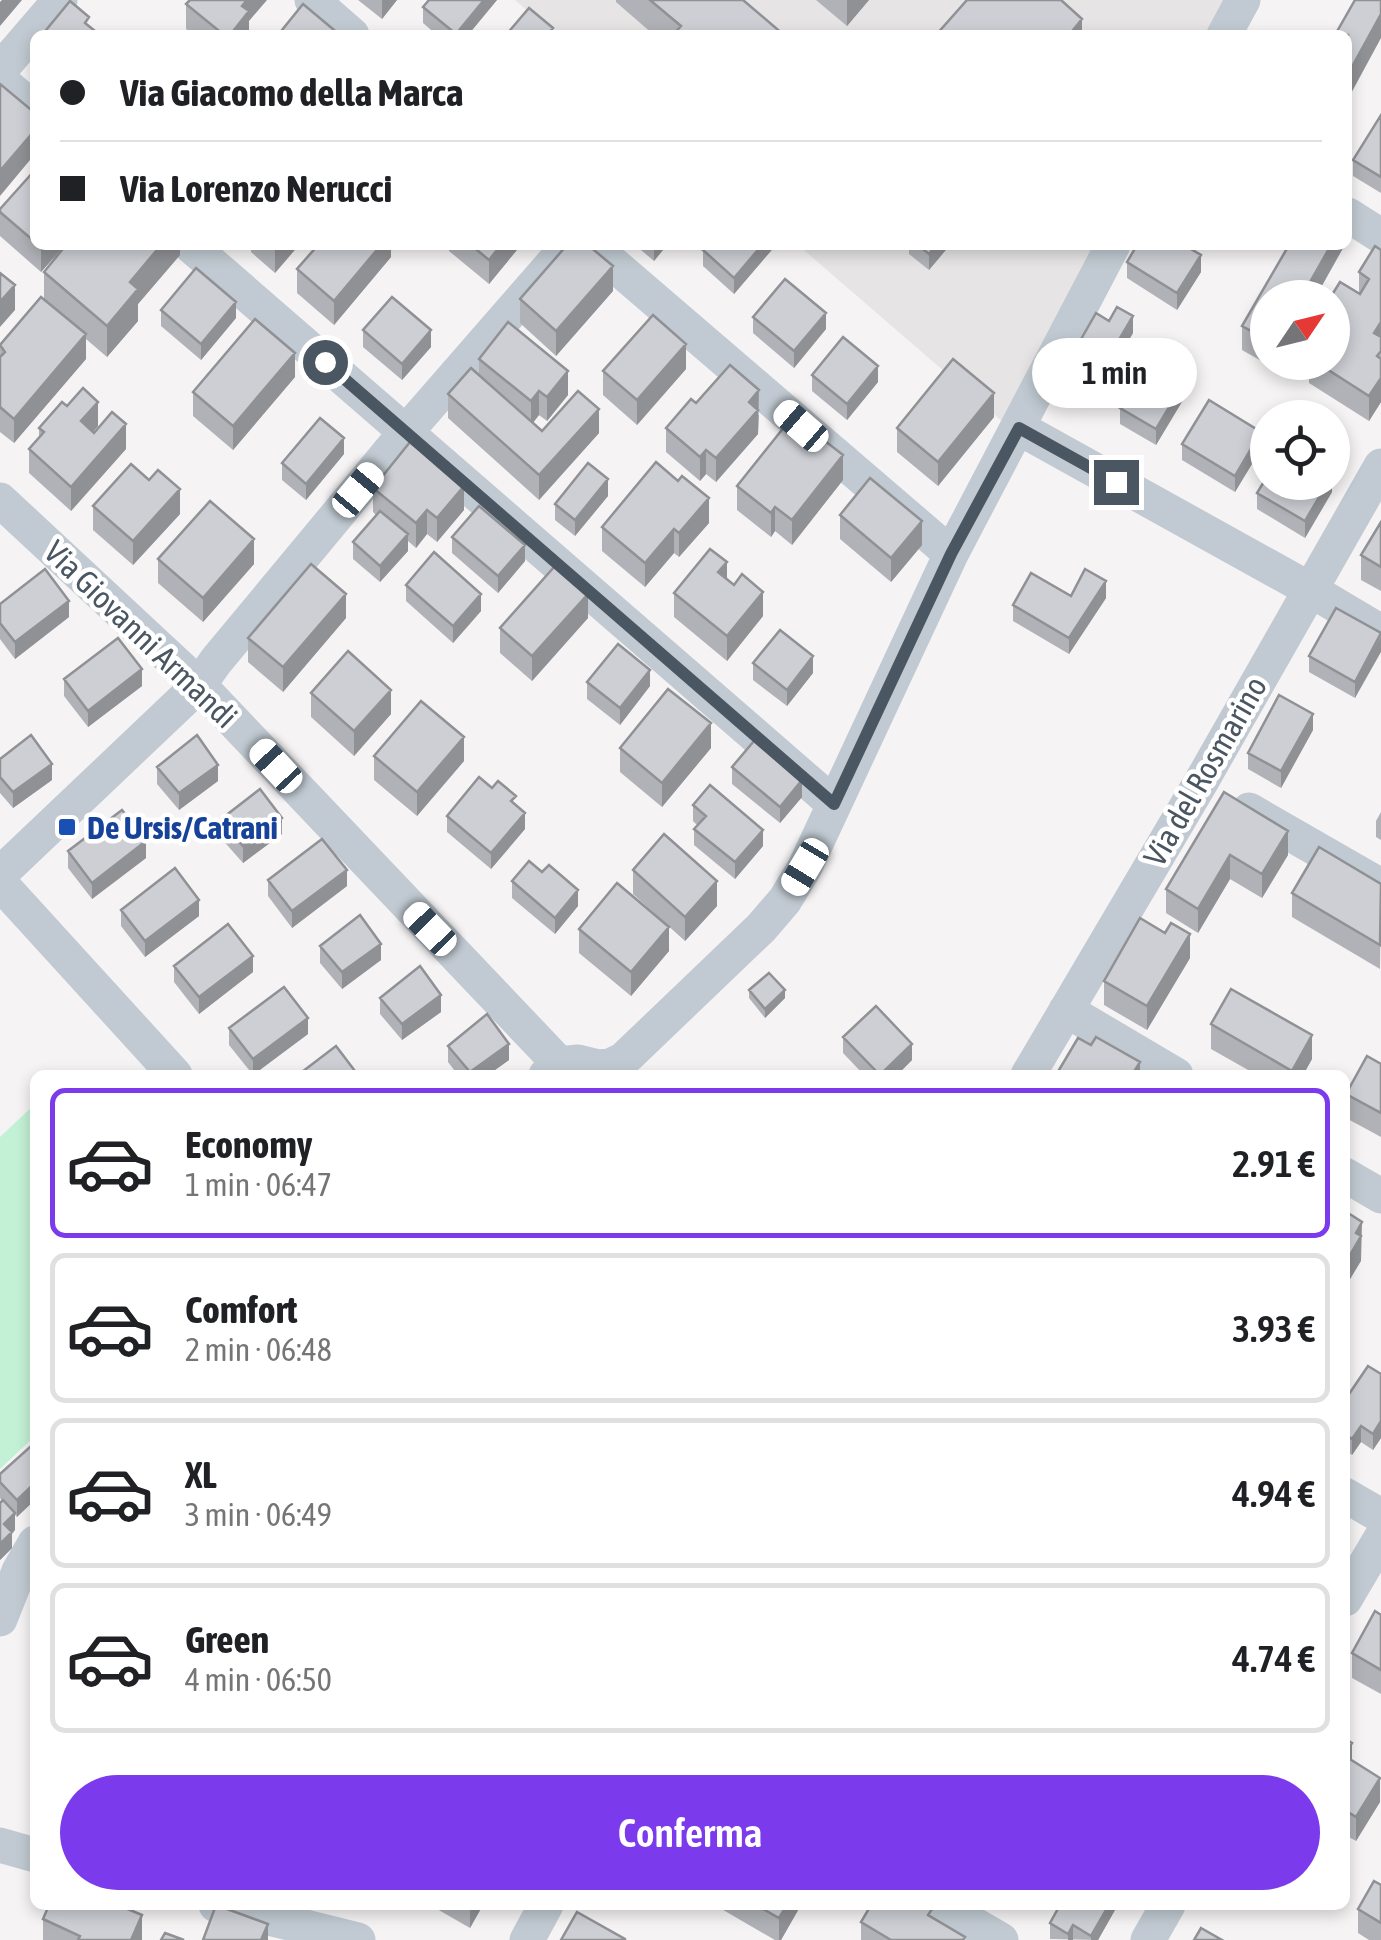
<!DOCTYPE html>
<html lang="it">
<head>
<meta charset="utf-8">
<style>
	body { margin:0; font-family:"Asap Condensed",sans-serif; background:#f6f6f6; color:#202124; height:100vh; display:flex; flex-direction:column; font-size:38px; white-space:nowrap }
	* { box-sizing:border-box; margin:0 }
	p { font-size:32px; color:#757577 }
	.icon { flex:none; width:55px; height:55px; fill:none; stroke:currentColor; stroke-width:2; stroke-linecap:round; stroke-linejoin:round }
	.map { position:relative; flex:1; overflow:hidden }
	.panel { position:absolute; left:30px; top:1070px; width:1320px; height:840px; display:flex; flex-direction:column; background:#fff; border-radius:15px; box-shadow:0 5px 15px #0003 }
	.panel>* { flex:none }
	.hud { position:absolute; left:30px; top:30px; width:1322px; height:220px; border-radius:15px; box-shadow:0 5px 15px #0003; display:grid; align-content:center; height:220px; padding:0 30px; background:#fff }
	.needle { width:65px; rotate:55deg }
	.buttons { position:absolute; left:1250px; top:280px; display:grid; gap:20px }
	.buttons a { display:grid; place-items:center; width:100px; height:100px; border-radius:50%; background:#fff; box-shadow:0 5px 15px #0003; font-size:50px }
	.end { position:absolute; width:45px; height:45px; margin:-22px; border:12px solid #4a5661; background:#fff; box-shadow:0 0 0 5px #fff }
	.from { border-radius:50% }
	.bubble { position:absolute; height:70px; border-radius:35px; background:#fff; box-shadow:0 5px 15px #0003; font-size:32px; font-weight:600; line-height:70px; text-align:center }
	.car { position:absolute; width:30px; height:60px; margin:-30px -15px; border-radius:12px; box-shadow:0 0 8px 2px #0007; background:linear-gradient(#fff 24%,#345 0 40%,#fff 0 76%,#345 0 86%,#fff 0) }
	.hud b { display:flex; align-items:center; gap:35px; height:95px; font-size:38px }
	.hud b+b { border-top:2px solid #e0e0e0 }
	.hud i { width:25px; height:25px; background:#202124 }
	ul { padding:18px 0 0; list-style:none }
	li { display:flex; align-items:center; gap:30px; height:150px; margin:0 20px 15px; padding:0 10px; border:5px solid #e0e0e0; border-radius:15px }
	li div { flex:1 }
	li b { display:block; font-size:38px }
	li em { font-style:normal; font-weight:600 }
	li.on { border-color:#7c3aed }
	li>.icon { width:90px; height:90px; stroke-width:1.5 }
	.button { display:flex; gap:20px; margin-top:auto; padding:20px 30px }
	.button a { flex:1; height:115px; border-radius:60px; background:#7c3aed; color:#fff; font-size:40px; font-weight:600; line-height:115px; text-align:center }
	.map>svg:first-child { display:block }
	.education { fill:#e6e4e5 }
	.green { fill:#c3f1d5 }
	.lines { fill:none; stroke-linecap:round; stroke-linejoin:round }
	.minor { stroke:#c1cad2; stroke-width:35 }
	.wall { fill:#b0b2b7 }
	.shaded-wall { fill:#909195 }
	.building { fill:#cdcfd5; stroke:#909195; stroke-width:2.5 }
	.route { stroke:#4a5661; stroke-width:12 }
	.transit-dot { fill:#1a4fb4; stroke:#fff; stroke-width:4 }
	.labels { text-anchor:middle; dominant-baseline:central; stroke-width:9; stroke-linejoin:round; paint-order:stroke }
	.street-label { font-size:32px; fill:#4a5661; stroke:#fff }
	.transit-label { font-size:32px; font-weight:bold; fill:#164399; stroke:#fff; text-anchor:start }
</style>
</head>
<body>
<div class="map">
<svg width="1381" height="1940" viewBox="0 0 1381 1940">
	<rect width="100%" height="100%" fill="#f5f3f3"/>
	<!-- education -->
	<path class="education" d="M515,0H1227L1208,35H555Z
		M798,245H1098L1004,423Z"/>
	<!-- green -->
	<path class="green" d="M35,1104V1436L0,1469V1137Z"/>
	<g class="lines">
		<!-- minor -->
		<path class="minor" d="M312,0L352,35
			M1224,35L1243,0
			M0,70L60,0
			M0,80L35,110
			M1348,215L1381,236
			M190,245L834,804
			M591,245L951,554
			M1019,428L1309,589L1381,632
			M0,500L199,685L570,1075
			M1249,810L1381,886
			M0,874L199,685L216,661L406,432L569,245
			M0,883L175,1075
			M1066,1010L1176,1075
			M546,1075L559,1064L578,1062L598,1067L610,1066L623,1060L761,928L785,900L805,867L951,554L1113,245
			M1028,1075L1201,782L1381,466
			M1345,1175L1381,1196
			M1345,1495L1381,1516
			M1345,1599L1381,1538
			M0,1619L19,1571L35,1543
			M0,1845L35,1855
			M216,1905L358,1940
			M941,1905L1001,1940
			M527,1940L546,1905
			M1148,1940L1168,1905"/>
	</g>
	<!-- wall -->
	<path class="wall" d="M358,0H397L382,19Z
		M429,0H497L468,35H437L423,23V7Z
		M616,0H743L784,35H654L616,2Z
		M816,0H869L847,26Z
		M186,4L249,21V35H194L186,29Z
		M1381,115V193L1353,176V160Z
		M35,170V245H65L41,272L0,236V209Z
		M180,245V255L138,304V321L107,357L86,339V359L14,443L0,432V345L44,299V272Z
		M251,245H299L275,273L251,252Z
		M391,245V257L334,325L297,293V269Z
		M449,245H521L489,284L449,251Z
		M635,245H667L654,261Z
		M776,245L734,294L703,266V250Z
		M909,245H950L929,270L909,254Z
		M1289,245H1343V248L1315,298H1268V362H1278L1274,368L1242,350V326Z
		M1381,250V402L1369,421L1309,383V362H1332L1336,336L1332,334V298L1359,294V272Z
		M1127,262L1201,272L1177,310L1127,278Z
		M613,291L556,356L520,323V299Z
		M161,310L236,318L201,360L161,326Z
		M753,317L826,329L794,368L753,333Z
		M363,330L431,347L402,380L363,347Z
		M1133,333L1089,407L1070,397L1071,380L1068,378V362Z
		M479,359L568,395L547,421L539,415L533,423L542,431L599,433L539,500L448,418V394L479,375Z
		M686,369L637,425L603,395V371Z
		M812,375L878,382L847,420L812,391Z
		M295,377L233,450L193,416V392Z
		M1183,400L1156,445L1120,424V408Z
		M696,403L759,415L758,434L716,482L706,474L700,481L666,452V428Z
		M67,406L98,426L93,432L126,449L71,511L29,473V449L39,437V428Z
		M994,417L938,486L897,452V428Z
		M1182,444L1261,449L1235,492L1182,460Z
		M344,454L306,500L282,480V463Z
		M149,480L180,514L133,565L93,530V506Z
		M843,480L792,545L775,531L771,537L737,510V486Z
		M678,481L709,523L679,557L674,553L645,587L602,551V527Z
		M1332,482V492L1305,538L1257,509V493Z
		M373,488L464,510L437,542L427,534L416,548L408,541V551L380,582L353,559V542L376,515L373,512Z
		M608,496L575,536L555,520V504Z
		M840,515L922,545L891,582L840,539Z
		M1381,522V591L1361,580V555Z
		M452,537L525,561L498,593L452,553Z
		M158,559L254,564L203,622L158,583Z
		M727,579L763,616L727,661L674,617V593Z
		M406,585L481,611L453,643L406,601Z
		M1071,596L1106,598L1069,654L1013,621V605Z
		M0,604L69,617L15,659L0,639Z
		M346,618L283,692L248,662V638Z
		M588,618L532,681L500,653V628Z
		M1381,633L1355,698L1309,672V656Z
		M753,663L813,673L787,706L753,680Z
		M64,679L142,686L88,727L64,696Z
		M587,682L650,686L620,725L587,699Z
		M311,693L391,714L354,756L311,717Z
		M1313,730L1281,788L1248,769V753Z
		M620,748H711L662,807L620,772Z
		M374,756L464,761L417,816L374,780Z
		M0,759L52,780L13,808L0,793Z
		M157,767L218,781L179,810L157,784Z
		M732,767L802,797L780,823L732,784Z
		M1224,792L1288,855L1262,898L1230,879L1198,933L1166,913V889Z
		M516,805L525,829L491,869L447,832V816Z
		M693,805L763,846L735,879L694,845V829L697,825L693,821Z
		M1381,812V840L1376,837V821Z
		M220,820L282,834L243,863L220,837Z
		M68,851L146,858L92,899L68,868Z
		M633,870L717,906L685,941L633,894Z
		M268,880L347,886L292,928L268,896Z
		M512,881L578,906L555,934L512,898Z
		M1381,884L1380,969L1292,917V893Z
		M121,910L199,916L145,957L121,926Z
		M579,929L669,951L631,996L579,953Z
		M320,946L381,960L342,989L320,963Z
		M1190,958L1147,1030L1104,1005V981Z
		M174,966L253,972L199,1014L174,982Z
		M749,990L785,998L765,1018L749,998Z
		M380,998L441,1012L402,1040L380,1014Z
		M1211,1024L1312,1059L1303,1075H1257L1211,1049Z
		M229,1028L308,1034L253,1075L229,1045Z
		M843,1037L912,1060L897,1075H864L843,1053Z
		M448,1046L509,1060L488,1075H458L448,1062Z
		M1381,1064V1137L1346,1118V1094Z
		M1381,1374V1438L1373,1450L1361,1442L1352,1455L1345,1450V1400Z
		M30,1447L17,1517L15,1515V1530L12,1533V1548L0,1560V1503L2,1501L0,1498V1474Z
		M1381,1615V1694L1352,1678V1653Z
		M1345,1739L1352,1760L1380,1802L1356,1841L1345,1835Z
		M1381,1885V1940H1369L1358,1933V1909Z
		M128,1905V1909L142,1940H43V1919Z
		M430,1905H483L470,1928Z
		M718,1905H801L781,1940H775L718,1907Z
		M1115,1905V1910L1098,1940L1050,1939V1923Z
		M932,1917L965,1940H861V1922Z"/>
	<!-- shaded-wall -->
	<path class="shaded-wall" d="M2,0H22L0,26V2Z
		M247,0H267L249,21V35H230L242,6Z
		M382,0H397L382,19Z
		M484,0H497L468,35H456Z
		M847,0H869L847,26Z
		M1381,14V38L1348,99V74Z
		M1082,19V35H1069Z
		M35,130V154L0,196V171Z
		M44,245H65L41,272V248Z
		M161,245H180V255L138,304V321L107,357V326L130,282Z
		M278,245H299L275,273V249Z
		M381,245H391V257L334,325V301Z
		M501,245H521L489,284V260Z
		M654,245H667L654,261Z
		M762,245H776L734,294V278Z
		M936,245H950L929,270V254Z
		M1331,245H1343V248L1315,298H1301Z
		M1201,255V272L1177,310V293Z
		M613,266V291L556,356V331Z
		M15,285V310L0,327V302Z
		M236,302V318L201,360V344Z
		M826,313V329L794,368V351Z
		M1133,316V333L1089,407V391Z
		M1381,322V346L1374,333Z
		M431,330V347L402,380V364Z
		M86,334V359L14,443V419Z
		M686,344V369L637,425V400Z
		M295,353V377L233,450V426Z
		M878,366V382L847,420V404Z
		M568,371V395L547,421V397Z
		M1381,378V402L1369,421V396Z
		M1183,384V400L1156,445V429Z
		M759,390L758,434L716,482V458L749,402Z
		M539,391V415L531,425V401Z
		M994,393V417L938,486V462Z
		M98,402V426L81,446V421Z
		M599,409V433L539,500V475Z
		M126,424V449L71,511V487Z
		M1261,432V449L1235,492V476Z
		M344,438V454L306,500V484Z
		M706,450V474L700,481V457Z
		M843,455V480L792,545V520Z
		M608,479V496L575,536V520Z
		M1328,482H1332V492L1305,538V521Z
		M464,486V510L437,542V518Z
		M180,489V514L133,565V541Z
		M709,498V523L679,557V533Z
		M775,507V531L771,537V513Z
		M427,510V534L416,548V523Z
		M922,521V545L891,582V558Z
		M674,529V553L645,587V563Z
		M408,534V551L380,582V566Z
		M254,539V564L203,622V598Z
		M525,545V561L498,593V576Z
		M727,562V587L718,572Z
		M1106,581V598L1069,654V638Z
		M763,592V616L727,661V636Z
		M346,594V618L283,692V667Z
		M481,594V611L453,643V626Z
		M588,594V618L532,681V656Z
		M69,601V617L15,659V642Z
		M1381,636V652L1355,698V682Z
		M813,656V673L787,706V690Z
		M142,669V686L88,727V711Z
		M650,670V686L620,725V708Z
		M391,690V714L354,756V731Z
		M1313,714V730L1281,788V771Z
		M711,723V748L662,807V783Z
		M464,737V761L417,816V792Z
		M52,764V780L13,808V792Z
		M218,765V781L179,810V793Z
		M802,780V797L780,823V807Z
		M525,813V829L491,869V853Z
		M282,818V834L243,863V846Z
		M763,830V846L735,879V862Z
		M1288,831V855L1262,898V874Z
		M146,841V858L92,899V883Z
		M1230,855V879L1198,933V909Z
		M347,870V886L292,928V911Z
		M717,881V906L685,941V917Z
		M578,890V906L555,934V918Z
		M199,900V916L145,957V941Z
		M669,927V951L631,996V972Z
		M1190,934V958L1147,1030V1006Z
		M381,944V960L342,989V972Z
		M253,956V972L199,1014V997Z
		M785,990V998L765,1018V1009Z
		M441,995V1012L402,1040V1024Z
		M308,1018V1034L253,1075V1059Z
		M1312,1035V1059L1303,1075H1292V1071Z
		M509,1044V1060L488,1075H470V1072Z
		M912,1044V1060L897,1075H880Z
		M1140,1062V1075H1132Z
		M1362,1222L1361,1261L1346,1286V1262L1356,1233Z
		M1381,1421V1438L1373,1450V1434Z
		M1361,1426V1442L1352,1455V1439Z
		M35,1483V1500L17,1517V1500Z
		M15,1513V1530L12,1533V1548L0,1560V1544L4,1524Z
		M1352,1743V1768L1345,1755Z
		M1380,1778V1802L1356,1841V1817Z
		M470,1905H483L470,1928Z
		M787,1905H801L781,1940H779V1918Z
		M1109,1905H1115V1910L1098,1940H1091V1936Z
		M142,1915V1940H131Z
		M268,1924V1940H261Z
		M1073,1925V1940H1068V1934Z"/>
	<!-- building -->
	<path class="building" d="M190,0H247L242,6L249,11L230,35H224L186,4Z
		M429,0H484L456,34L423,7Z
		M650,0H743L784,35H673L681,26Z
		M967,0H1061L1082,19L1069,35H936Z
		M1355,0H1381V14L1348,74V35H1335Z
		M70,1L89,17L85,23L100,35H42Z
		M303,4L340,35H278Z
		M529,8L553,28L547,35H506Z
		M0,84L35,113V130L0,171Z
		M1381,115V177L1353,160Z
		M35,170V242L0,212V209Z
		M66,245H161L130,282L138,289L107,326L44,272Z
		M318,245H381L334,301L297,269Z
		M471,245H501L489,260Z
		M567,245H588L613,266L556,331L520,299Z
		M707,245H762L734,278L703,250Z
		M918,245H936L929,254Z
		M1137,245H1184L1201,255L1177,293L1127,262Z
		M1289,245H1331L1301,298H1268V340L1242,326Z
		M1375,246L1381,250V322L1374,333L1381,337V351L1377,356L1381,359V378L1369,396L1316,362H1332V337L1335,338L1347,319L1332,310V298H1330L1340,282L1360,294L1369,279L1359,272Z
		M196,268L236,302L201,344L161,310Z
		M0,273L15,285L0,302Z
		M785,279L826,313L794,351L753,317Z
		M41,297L86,334L14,419L0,407V357L5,352L0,345Z
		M392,297L431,330L402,364L363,330Z
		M1117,307L1133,316L1089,391L1070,380L1078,368L1068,362L1096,313L1109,321Z
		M653,315L686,344L637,400L603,371Z
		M255,319L295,353L233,426L193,392Z
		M508,322L568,371L547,397L539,391L531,401L479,359Z
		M843,337L878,366L847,404L812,375Z
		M953,359L994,393L938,462L897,428Z
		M1146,363L1183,384L1156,429L1120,408Z
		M730,365L759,390L749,402L758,410L716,458L706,450L700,457L666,428L691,399L696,403Z
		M471,368L542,431L578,391L599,409L539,475L448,394Z
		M83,388L98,402L81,421L94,433L112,412L126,424L71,487L29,449L44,432L39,428L62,402L67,406Z
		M1209,400L1261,432L1235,476L1182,444Z
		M793,416L843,455L792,520L775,507L771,513L737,486Z
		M320,418L344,438L306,484L282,463Z
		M410,442L464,486L437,518L427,510L416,523L373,488Z
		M656,462L678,481L682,476L709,498L679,533L674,529L645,563L602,527Z
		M588,463L608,479L575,520L555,504Z
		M131,464L149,480L158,470L180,489L133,541L93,506Z
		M1268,475V482H1328L1305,521L1257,493Z
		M870,478L922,521L891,558L840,515Z
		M210,501L254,539L203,598L158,559Z
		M479,506L525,545L498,576L452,537Z
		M380,511L408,534L380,566L353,542Z
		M1381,522V567L1361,555Z
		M710,549L727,562L718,572L734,585L742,574L763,592L727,636L674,593Z
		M434,552L481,594L453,626L406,585Z
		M311,564L346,594L283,667L248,638Z
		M555,566L588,594L532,656L500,628Z
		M45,569L69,601L15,642L0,623V604Z
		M1085,569L1106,581L1069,638L1013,605L1031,573L1071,596Z
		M1336,608L1381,633L1355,682L1309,656Z
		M780,630L813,656L787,690L753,663Z
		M118,638L142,669L88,711L64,679Z
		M618,644L650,670L620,708L587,682Z
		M348,651L391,690L354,731L311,693Z
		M668,689L711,723L662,783L620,748Z
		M1279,695L1313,714L1281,771L1248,753Z
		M421,701L464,737L417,792L374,756Z
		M31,735L52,764L13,792L0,777V759Z
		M197,735L218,765L179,793L157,767Z
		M754,741L802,780L780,807L732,767Z
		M479,777L492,788L498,781L516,796L511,801L525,813L491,853L447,816Z
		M710,785L763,830L735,862L694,829L706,816L693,805Z
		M260,789L282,818L243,846L220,820Z
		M1224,792L1288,831L1262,874L1230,855L1198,909L1166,889Z
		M122,810L146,841L92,883L68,851Z
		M664,834L717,881L685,917L633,870Z
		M322,839L347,870L292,911L268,880Z
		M1319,847L1381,884L1380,945L1292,893Z
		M529,861L542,872L549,865L578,890L555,918L512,881Z
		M175,868L199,900L145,941L121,910Z
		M617,883L669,927L631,972L579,929Z
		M360,915L381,944L342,972L320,946Z
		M1140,918L1165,933L1171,923L1190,934L1147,1006L1104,981Z
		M228,924L253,956L199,997L174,966Z
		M420,966L441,995L402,1024L380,998Z
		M769,973L785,990L765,1009L749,990Z
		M284,987L308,1018L253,1059L229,1028Z
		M1231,989L1312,1035L1292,1071L1211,1024Z
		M876,1006L912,1044L880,1075L843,1037Z
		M487,1014L509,1044L470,1072L448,1046Z
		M1096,1037L1140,1062L1132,1075H1056L1078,1038L1091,1045Z
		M336,1046L358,1075H298Z
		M1367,1056L1381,1064V1113L1346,1094Z
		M1345,1211L1362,1222L1356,1233L1361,1236L1346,1262Z
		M1368,1366L1381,1374V1421L1373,1434L1361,1426L1352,1439L1345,1434V1400Z
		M30,1447L35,1453V1483L17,1500L0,1482V1474Z
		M3,1500L15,1513L4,1524L12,1532L0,1544V1503Z
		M1375,1611L1381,1615V1670L1352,1653Z
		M1345,1739L1352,1743L1345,1755Z
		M1345,1756L1380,1778L1356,1817L1345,1810Z
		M1374,1881L1381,1885V1923L1358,1909Z
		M49,1905H124L123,1907L142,1915L131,1940H78L80,1936L43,1919Z
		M216,1905L268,1924L261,1940H203Z
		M756,1905H787L779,1918Z
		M871,1905H926L932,1909L928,1915L965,1937L963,1940H891L861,1922Z
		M1060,1905H1109L1091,1936L1073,1925L1068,1934L1050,1923Z
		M577,1912L625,1939V1940H561Z
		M1201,1928L1222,1940H1194Z
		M165,1933L184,1940H161Z"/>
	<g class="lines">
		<!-- route -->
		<path class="route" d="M325,362L834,804L951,554L1019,428L1116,482"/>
	</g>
	<!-- markers -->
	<rect class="transit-dot" x="57" y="817" width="20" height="20" rx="5"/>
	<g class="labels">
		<!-- street labels -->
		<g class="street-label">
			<text transform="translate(141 634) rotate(44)">Via Giovanni Armandi</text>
			<text transform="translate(1205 771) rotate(-60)">Via del Rosmarino</text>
		</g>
		<!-- transit labels -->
		<g class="transit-label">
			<text x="87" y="827">De Ursis/Catrani</text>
		</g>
	</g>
</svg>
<div class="buttons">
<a><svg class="needle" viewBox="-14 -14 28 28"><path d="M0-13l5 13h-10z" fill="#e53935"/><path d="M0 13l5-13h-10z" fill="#757577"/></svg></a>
<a><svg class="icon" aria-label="locate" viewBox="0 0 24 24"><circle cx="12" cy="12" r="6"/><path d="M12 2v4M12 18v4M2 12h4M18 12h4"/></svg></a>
</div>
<i class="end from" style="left:325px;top:362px"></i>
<i class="end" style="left:1116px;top:482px"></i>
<div class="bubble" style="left:1032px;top:338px;width:165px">1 min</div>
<i class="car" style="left:801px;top:426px;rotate:311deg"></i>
<i class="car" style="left:358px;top:490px;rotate:40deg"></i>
<i class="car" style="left:276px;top:766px;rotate:317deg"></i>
<i class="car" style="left:805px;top:867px;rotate:211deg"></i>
<i class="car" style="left:430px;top:929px;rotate:316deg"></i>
<div class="hud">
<b><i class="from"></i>Via Giacomo della Marca</b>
<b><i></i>Via Lorenzo Nerucci</b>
</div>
<section class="panel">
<ul>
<li class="on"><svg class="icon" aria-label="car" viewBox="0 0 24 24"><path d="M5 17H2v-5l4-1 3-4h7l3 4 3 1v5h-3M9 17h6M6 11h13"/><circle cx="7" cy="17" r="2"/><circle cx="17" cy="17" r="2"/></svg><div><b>Economy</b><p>1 min · 06:47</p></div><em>2.91 €</em></li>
<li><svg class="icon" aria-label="car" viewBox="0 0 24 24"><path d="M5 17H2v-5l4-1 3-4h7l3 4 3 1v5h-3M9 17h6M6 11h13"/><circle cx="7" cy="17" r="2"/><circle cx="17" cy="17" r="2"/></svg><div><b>Comfort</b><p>2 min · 06:48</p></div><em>3.93 €</em></li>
<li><svg class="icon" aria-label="car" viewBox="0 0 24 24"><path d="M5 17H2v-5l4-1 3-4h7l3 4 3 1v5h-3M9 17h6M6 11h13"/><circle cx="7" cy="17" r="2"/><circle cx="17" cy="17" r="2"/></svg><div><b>XL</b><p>3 min · 06:49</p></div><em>4.94 €</em></li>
<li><svg class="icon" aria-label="car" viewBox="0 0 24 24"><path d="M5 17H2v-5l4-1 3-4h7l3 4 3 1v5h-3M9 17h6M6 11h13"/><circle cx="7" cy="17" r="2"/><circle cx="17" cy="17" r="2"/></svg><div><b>Green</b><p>4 min · 06:50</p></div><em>4.74 €</em></li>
</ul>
<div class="button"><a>Conferma</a></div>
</section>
</div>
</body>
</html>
